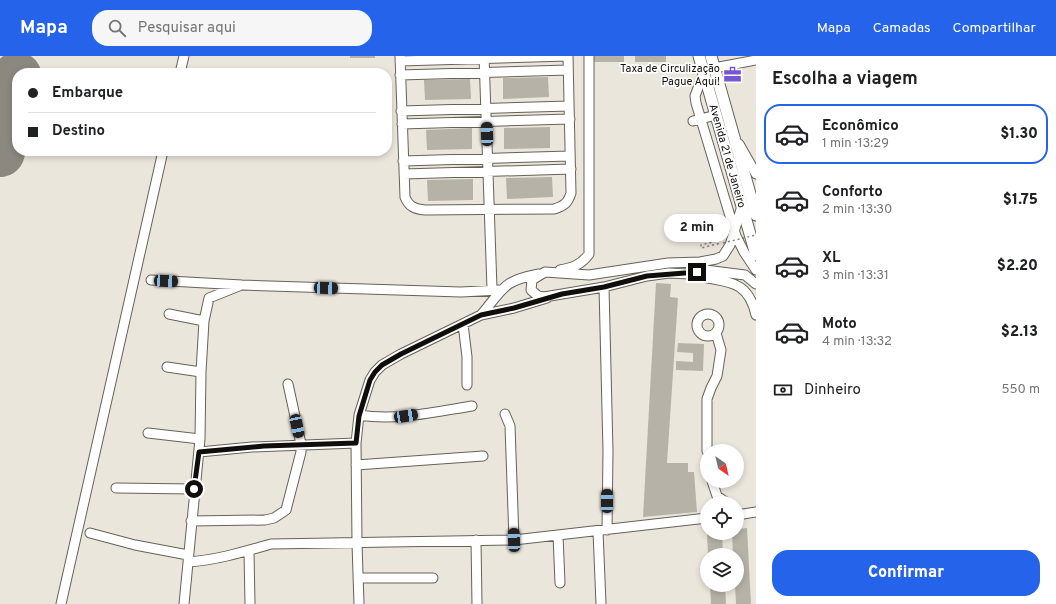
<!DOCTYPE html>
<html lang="pt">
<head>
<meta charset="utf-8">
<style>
	body { margin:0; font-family:Overpass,sans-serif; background:#f6f6f6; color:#202124; height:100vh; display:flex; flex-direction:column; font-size:15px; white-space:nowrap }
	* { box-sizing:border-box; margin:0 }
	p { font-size:13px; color:#757577 }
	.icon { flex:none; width:22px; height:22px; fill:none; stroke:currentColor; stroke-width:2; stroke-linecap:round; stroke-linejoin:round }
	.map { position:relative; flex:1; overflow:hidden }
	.side { display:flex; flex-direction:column; background:#fff; width:300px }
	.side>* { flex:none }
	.hud { position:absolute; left:12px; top:12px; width:380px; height:88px; border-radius:16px; box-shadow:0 2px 6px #0003; display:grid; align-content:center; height:88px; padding:0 16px; background:#fff }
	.needle { width:26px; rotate:146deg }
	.tools { position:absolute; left:700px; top:388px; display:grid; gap:8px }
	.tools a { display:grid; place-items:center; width:44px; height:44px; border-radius:50%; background:#fff; box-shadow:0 2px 6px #0003; font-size:20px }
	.end { position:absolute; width:18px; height:18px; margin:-9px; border:5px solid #100e0a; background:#fff; box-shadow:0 0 0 2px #fff }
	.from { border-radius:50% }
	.bubble { position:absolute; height:28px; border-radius:14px; background:#fff; box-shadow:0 2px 6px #0003; font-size:13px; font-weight:800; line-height:28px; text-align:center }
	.car { position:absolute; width:12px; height:24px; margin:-12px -6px; border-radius:5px; box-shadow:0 0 3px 1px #0007; background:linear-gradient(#222 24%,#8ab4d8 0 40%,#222 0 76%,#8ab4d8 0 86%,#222 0) }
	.hud b { display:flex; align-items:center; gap:14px; height:38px; font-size:15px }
	.hud b+b { border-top:1px solid #e0e0e0 }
	.hud i { width:10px; height:10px; background:#202124 }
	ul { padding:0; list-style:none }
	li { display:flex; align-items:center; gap:12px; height:60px; margin:0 8px 6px; padding:0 8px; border:2px solid transparent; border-radius:16px }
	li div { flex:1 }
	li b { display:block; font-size:15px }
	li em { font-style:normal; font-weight:800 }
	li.current { border-color:#2563eb }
	li>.icon { width:36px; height:36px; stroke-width:1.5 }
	h2 { padding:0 16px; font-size:18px; line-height:48px }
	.pay { display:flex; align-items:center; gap:10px; height:44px; padding:0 16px; font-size:15px }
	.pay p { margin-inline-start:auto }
	.action { display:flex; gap:8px; margin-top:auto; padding:8px 16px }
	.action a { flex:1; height:46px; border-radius:16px; background:#2563eb; color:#fff; font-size:16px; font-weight:800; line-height:46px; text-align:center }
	header { display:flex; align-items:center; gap:24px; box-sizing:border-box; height:56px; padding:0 20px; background:#2563eb; color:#fff }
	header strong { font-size:19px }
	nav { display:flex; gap:22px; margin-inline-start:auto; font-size:14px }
	.search { width:280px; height:36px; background:#f6f6f6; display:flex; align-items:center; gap:10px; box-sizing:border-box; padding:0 14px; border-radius:16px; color:#757577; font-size:15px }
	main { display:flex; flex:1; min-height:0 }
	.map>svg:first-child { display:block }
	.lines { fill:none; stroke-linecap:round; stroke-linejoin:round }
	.runway { stroke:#8c8880; stroke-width:50 }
	.building { fill:#b6b2a7 }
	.minor-casing { stroke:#666258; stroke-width:11 }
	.major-casing { stroke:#666258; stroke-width:13 }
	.path { stroke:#837f78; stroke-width:1.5; stroke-dasharray:2 3; stroke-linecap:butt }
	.minor { stroke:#fff; stroke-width:9 }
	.major { stroke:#fff; stroke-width:11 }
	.path-bridge { stroke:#837f78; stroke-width:1.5; stroke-dasharray:2 3; stroke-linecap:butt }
	.route { stroke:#100e0a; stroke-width:5 }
	.labels { text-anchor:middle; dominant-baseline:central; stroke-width:3.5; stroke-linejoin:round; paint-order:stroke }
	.poi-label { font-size:11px; fill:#100e0a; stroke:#fff; text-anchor:end }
	.street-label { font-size:11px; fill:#100e0a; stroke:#fff }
</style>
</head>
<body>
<header>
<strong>Mapa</strong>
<div class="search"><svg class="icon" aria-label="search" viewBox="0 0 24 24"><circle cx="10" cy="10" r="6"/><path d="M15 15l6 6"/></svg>Pesquisar aqui</div>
<nav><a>Mapa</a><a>Camadas</a><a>Compartilhar</a></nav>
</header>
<main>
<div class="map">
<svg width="756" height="548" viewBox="0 0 756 548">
	<rect width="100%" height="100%" fill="#ebe6dc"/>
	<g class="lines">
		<!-- runway -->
		<path class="runway" d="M0,96L17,21"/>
	</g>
	<!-- building -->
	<path class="building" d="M350,0H375V2H350Z
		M592,0H624V6H592Z
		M635,0H666V6H635Z
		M548,21L549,41L503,43V22Z
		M470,23L471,43L425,44L424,24Z
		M550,71V92L504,93V72Z
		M472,72V93L427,94L426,74Z
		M552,121L553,141L507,143L506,122Z
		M473,123V144L428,145L427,124Z
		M656,227L671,228L670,241L678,242L667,407H688V416H694L697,456L643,461Z
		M678,287L704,288L703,315L676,314V305L693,306V297L677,296Z
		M747,472L751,548H736L735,529H737V499H733L732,477H737V473Z
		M707,477H722L723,499H708Z
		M710,529H725L726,548H711Z"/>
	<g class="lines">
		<defs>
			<path id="minor" d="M400,0L405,141C409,151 415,153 425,154L554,153C564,150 568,147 571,137L568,0
				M484,0L492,233
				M400,5L568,0
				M714,12L756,4
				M704,16L695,40L696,47L736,180L744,196L756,214
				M180,17L184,0
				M400,19L568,14
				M401,55L569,50
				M693,65L716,59
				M402,68L570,63
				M739,88L756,118
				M403,105L570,100
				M404,118L571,113
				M742,150L730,189L723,200L716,203L700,206L668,207L589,219L545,216L532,224L531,234L538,240L544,241L604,231L647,220L669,217L689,218L705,214L745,219L756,228
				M560,214C572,212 581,209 589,198V0
				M691,218C722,228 747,219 756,259
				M151,224L242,229L461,236L500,234
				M604,231L608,395L607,474
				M697 269a11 11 0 1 1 22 0a11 11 0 1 1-22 0Z
				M169,258L204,265
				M481,259C504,232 502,225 539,218
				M463,268L467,301V329
				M167,311L201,316
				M505,358L510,370L514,484
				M359,359C396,365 435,356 472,350
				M148,377L200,383
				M707,395V343L711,332L717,320L721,294L716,277
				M199,396L252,391L356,387
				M356,409L483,400
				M712,425L717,440L727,447
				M116,432L194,433
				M737,459L756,456
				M191,465L265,464L274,462L286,454L301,396V388L288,328
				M598,475L601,548
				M90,477L135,489L188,499
				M558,479L560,527
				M476,484L477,548
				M249,495L250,548
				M188,506C217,504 243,496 271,488L514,484L707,462
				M359,522H433
				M61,548L163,95
				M184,548L200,383L201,316L204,265L209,242L239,230
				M359,548L357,487L356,387L359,359L370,324L375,316L382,309L401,298L481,259L514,252L547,242"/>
			<path id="major" d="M699,0L756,199
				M711,0L756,159"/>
		</defs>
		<!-- minor casing -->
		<use href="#minor" class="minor-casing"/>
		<!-- major casing -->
		<use href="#major" class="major-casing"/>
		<!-- path -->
		<path class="path" d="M721,184L701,189V192L721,187"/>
		<!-- minor -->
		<use href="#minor" class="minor"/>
		<!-- major -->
		<use href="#major" class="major"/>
		<!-- path-bridge -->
		<path class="path-bridge" d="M723,187L756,179"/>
	</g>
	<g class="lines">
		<!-- route -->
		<path class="route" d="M194,433L199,396L264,390L356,387L359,360L370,324L375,316L382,309L401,298L481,259L514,252L562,238L604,231L647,220L697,216"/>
	</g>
	<!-- icons -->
	<defs>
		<symbol id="office-bare" viewBox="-9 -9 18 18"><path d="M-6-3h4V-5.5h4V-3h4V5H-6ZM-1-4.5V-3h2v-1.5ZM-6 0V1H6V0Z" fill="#7757d1" stroke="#fff" stroke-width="2.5" paint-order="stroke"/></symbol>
	</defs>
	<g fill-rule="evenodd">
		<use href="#office-bare" x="720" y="6" width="25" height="25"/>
	</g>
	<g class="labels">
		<!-- poi labels -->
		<g class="poi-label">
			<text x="720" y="13">Taxa de Circulização<tspan x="720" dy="13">Pague Aqui!</tspan></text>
		</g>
		<!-- street labels -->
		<g class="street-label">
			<text transform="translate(727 100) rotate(74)">Avenida 21 de Janeiro</text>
		</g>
	</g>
</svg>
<div class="tools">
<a><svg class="needle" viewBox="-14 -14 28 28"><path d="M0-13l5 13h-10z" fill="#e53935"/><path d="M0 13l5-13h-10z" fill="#757577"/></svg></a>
<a><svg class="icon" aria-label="locate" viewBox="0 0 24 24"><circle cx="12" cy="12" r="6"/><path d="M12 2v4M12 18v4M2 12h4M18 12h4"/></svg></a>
<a><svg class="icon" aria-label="layers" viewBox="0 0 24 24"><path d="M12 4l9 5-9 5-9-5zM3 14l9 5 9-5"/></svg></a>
</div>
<i class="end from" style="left:194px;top:433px"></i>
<i class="end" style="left:697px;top:216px"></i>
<div class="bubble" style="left:664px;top:158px;width:66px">2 min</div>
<i class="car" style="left:487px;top:78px;rotate:358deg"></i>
<i class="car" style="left:166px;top:225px;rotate:93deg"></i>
<i class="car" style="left:326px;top:232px;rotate:92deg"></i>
<i class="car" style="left:406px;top:360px;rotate:81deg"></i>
<i class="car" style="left:297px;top:370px;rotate:168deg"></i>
<i class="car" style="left:607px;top:445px;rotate:0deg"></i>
<i class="car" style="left:514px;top:484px;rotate:358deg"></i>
<div class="hud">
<b><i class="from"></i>Embarque</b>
<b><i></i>Destino</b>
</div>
</div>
<section class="side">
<h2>Escolha a viagem</h2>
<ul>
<li class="current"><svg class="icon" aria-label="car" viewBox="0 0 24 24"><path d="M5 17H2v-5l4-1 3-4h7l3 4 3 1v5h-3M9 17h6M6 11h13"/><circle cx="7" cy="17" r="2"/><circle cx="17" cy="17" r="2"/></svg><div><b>Econômico</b><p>1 min · 13:29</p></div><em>$1.30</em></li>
<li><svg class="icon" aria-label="car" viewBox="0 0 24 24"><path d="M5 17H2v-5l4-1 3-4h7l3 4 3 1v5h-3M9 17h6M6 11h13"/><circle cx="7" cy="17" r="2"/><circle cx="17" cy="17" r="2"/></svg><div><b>Conforto</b><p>2 min · 13:30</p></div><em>$1.75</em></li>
<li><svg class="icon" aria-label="car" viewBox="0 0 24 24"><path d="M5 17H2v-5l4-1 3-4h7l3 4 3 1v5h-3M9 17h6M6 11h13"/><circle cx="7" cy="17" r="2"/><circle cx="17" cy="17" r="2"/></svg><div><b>XL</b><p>3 min · 13:31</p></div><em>$2.20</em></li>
<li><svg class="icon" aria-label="car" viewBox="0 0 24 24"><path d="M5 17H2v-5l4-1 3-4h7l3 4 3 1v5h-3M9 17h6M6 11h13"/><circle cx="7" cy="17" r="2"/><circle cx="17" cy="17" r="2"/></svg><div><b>Moto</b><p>4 min · 13:32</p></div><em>$2.13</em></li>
</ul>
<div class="pay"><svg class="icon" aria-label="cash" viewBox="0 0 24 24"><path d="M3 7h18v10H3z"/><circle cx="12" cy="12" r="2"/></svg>Dinheiro<p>550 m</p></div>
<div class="action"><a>Confirmar</a></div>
</section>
</main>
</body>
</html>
